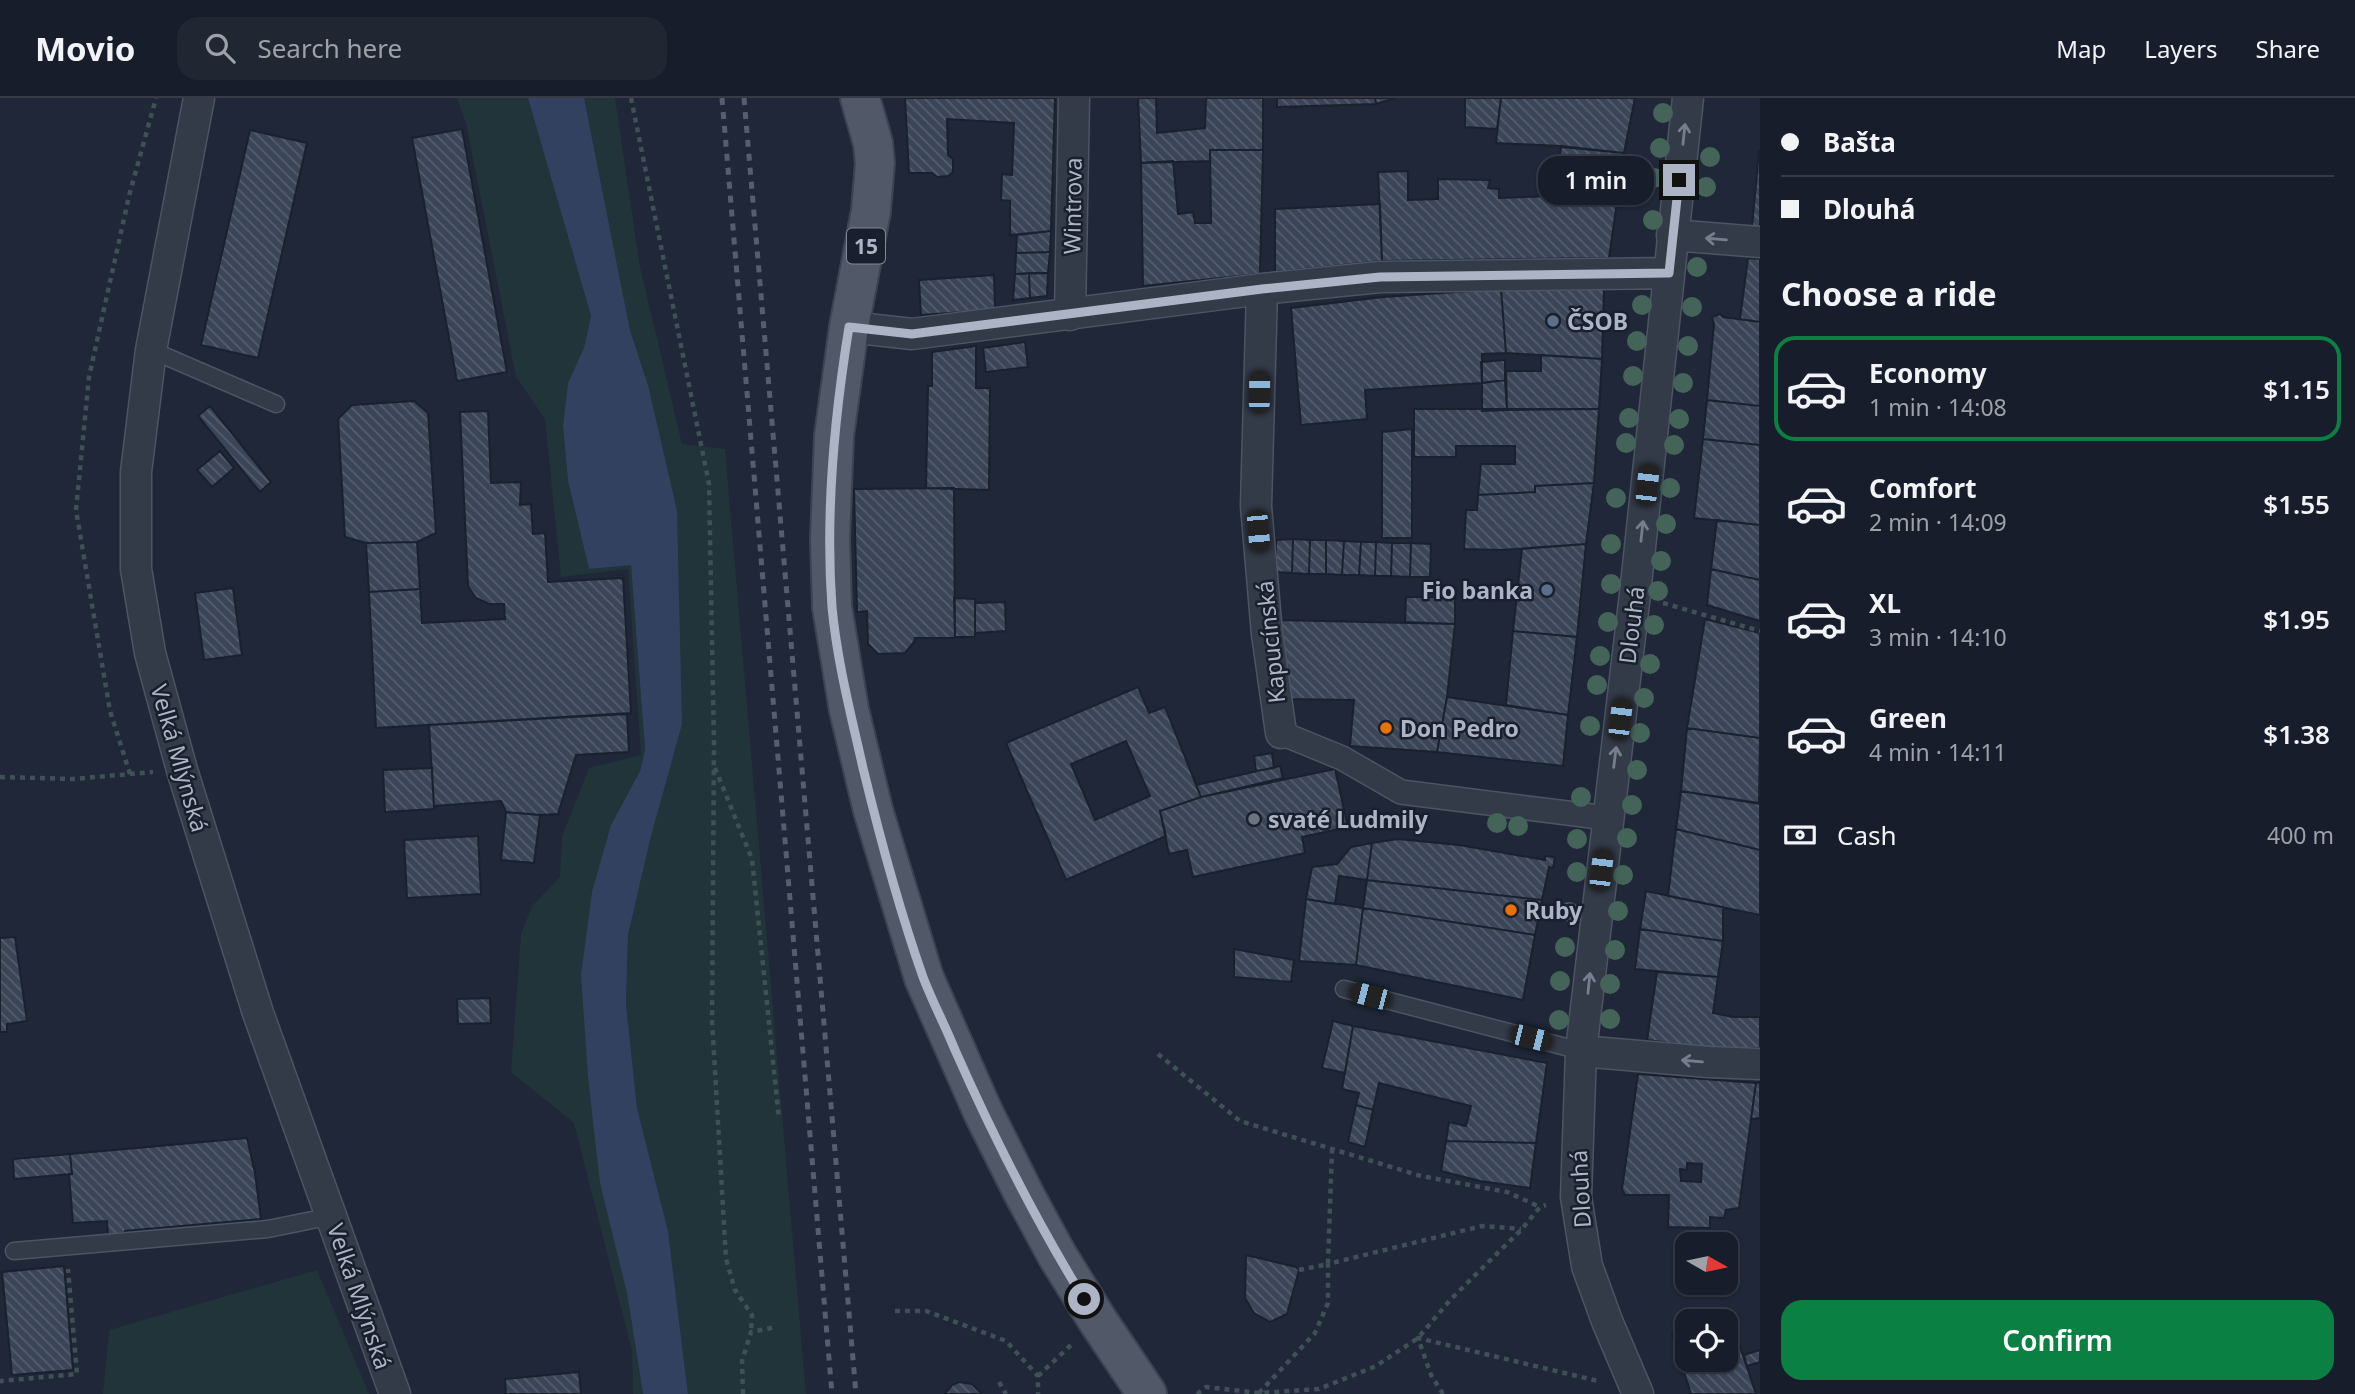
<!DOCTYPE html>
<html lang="en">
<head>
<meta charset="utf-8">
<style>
	body { margin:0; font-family:"Noto Sans",sans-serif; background:#202632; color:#f1f3f6; height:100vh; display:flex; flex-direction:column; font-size:26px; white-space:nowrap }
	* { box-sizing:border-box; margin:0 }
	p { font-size:23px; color:#9ea2a8 }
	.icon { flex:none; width:38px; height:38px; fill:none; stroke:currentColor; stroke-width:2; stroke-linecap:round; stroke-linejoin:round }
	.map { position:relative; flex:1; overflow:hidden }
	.panel { display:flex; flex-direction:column; background:#171d2a; width:595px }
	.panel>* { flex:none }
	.hud { display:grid; align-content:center; height:154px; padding:0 21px; background:#171d2a }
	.needle { width:46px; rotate:99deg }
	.fabs { position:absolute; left:1675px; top:1134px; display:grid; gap:14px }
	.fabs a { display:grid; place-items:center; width:63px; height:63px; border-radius:14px; background:#171d2a; box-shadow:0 2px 5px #0004,0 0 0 2px #363b47; font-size:35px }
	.end { position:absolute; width:32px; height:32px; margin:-16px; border:9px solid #adb4c5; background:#111; box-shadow:0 0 0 4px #111 }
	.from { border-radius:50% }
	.bubble { position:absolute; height:49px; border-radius:21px; background:#171d2a; box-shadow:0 2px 5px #0004,0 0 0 2px #363b47; font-size:23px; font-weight:600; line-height:49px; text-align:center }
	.car { position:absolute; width:21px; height:42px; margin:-21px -10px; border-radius:9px; box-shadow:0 0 5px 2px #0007; background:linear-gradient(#222 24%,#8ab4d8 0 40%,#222 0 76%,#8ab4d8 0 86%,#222 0) }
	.hud b { display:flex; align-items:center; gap:24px; height:66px; font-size:26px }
	.hud b+b { border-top:2px solid #363b47 }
	.hud i { width:18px; height:18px; background:#f1f3f6 }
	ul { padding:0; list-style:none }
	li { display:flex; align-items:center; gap:21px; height:105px; margin:0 14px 10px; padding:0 7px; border:4px solid transparent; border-radius:21px }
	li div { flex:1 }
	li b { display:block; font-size:26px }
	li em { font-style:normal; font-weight:600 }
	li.current { border-color:#0b8043 }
	li>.icon { width:63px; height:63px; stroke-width:1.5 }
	h2 { padding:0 21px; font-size:32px; line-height:84px }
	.pay { display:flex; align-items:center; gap:18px; height:77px; padding:0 21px; font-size:26px }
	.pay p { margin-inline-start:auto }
	.primary-button { display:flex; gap:14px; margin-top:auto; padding:14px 21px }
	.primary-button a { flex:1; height:80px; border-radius:21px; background:#0b8043; color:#fff; font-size:28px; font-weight:600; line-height:80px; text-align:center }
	header { display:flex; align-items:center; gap:42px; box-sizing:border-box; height:98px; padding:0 35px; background:#171d2a; border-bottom:2px solid #363b47 }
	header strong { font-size:33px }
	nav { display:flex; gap:38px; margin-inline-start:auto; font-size:24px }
	.search { width:490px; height:63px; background:#202632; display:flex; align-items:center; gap:18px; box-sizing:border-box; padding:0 24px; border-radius:21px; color:#9ea2a8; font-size:26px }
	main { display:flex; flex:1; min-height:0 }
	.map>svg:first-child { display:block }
	.green { fill:#213439 }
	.water { fill:#324160 }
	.building { fill:url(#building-back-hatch); stroke:#1a212e; stroke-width:2; fill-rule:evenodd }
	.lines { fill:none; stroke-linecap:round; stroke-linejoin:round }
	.service-casing { stroke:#4d5463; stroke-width:19 }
	.pedestrian-casing { stroke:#4d5463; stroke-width:26 }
	.minor-casing { stroke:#4d5463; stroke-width:33 }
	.primary-casing { stroke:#3c4352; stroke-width:42 }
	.path { stroke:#3f5156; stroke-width:4.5; stroke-dasharray:5 5; stroke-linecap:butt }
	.service { stroke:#333a48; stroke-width:16 }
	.pedestrian { stroke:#333a48; stroke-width:23 }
	.minor { stroke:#333a48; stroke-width:30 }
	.primary { stroke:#515868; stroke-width:38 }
	.rail { stroke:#555d6f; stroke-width:5; stroke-dasharray:7 7; stroke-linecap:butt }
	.tree { fill:#456459 }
	.oneway { stroke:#767d8d }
	.route { stroke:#adb4c5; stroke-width:9 }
	.service-dot { fill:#5c6f8a; stroke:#191f2c; stroke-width:2.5 }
	.food-dot { fill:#e8710a; stroke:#191f2c; stroke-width:2.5 }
	.worship-dot { fill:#6b7280; stroke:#191f2c; stroke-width:2.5 }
	.labels { text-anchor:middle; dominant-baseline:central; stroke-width:5; stroke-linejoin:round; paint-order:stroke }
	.shield { fill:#191f2c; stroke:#818797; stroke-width:2 }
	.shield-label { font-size:21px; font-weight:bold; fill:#adb4c5 }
	.street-label { font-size:23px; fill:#adb4c5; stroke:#191f2c }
	.poi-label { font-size:23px; font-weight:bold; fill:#adb4c5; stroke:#191f2c; text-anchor:start }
</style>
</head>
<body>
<header>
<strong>Movio</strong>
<div class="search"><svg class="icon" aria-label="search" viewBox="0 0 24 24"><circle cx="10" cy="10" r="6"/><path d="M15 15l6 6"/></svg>Search here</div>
<nav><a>Map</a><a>Layers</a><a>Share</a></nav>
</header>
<main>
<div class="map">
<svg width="1760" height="1296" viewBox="0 0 1760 1296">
	<defs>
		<pattern id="building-back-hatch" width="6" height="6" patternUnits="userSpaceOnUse" patternTransform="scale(1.75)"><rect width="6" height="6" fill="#3b4558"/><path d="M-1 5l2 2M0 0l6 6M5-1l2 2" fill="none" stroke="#555d6e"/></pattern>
	</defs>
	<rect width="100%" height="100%" fill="#1f2738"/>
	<!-- green -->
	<path class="green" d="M457,0H528L591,218L584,250L568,286L563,328L568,383L589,471L631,466L645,652L640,673L611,727L627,1195L643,1296H633L632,1253L574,1025L511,974L521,836L532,808L560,779L562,738L589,670L641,657L628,471L561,479L545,321L516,279L466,25Z
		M584,0H615L640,169L682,346L725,351L806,1296H688L668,1133L637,1010L626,907L628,837L651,738L648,287L630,232Z
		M317,1172L369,1296H103L109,1232Z"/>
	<!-- water -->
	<path class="water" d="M528,0H584L630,232L648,287L677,413L682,626L651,738L628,837L626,906L637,1010L668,1133L688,1296H643L627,1195L600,1085L588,979L581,877L592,794L611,727L640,673L645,652L631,467L589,471L568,383L563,328L568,285L584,250L591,218Z"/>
	<!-- building -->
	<path class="building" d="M905,0H1055L1051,133L1010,137V103L1001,102L1002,76L1012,77L1014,25L947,21L948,57L953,61V74L948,78L937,79L932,75H909Z
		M1138,0H1156L1157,35L1205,30L1206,0H1263V52H1210V63L1141,65Z
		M1277,0H1375L1376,6L1277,9Z
		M1375,0H1395L1376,6Z
		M1465,0H1501L1497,31L1465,29Z
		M1501,0H1635L1624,55L1561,48L1496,45Z
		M462,31L507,274L457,283L412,40Z
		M250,32L307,45L258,260L201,247Z
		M1561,49L1624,55L1609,160L1382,163L1378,74L1408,73V102L1438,101V81L1490,82L1488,90L1499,91V100L1553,98Z
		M1210,52H1263L1260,176L1143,188L1141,65L1173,63L1178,116L1193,114L1195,125H1211Z
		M1759,53H1760V130L1752,129Z
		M1380,106L1382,163L1275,174V111Z
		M1051,133L1050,154L1016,155L1017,137Z
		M1050,154L1048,175L1015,176L1016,155Z
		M1748,160L1760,161V224L1740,221Z
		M1029,175L1030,200L1013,202L1015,176Z
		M1029,175H1048L1047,198L1030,200Z
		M994,177L995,212L921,217L919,182Z
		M1501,191L1506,255L1482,256V285L1365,292L1367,321L1301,327L1291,210L1383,199Z
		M1501,191H1604L1602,261L1506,255Z
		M1720,216L1723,219L1760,224V308L1707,302L1714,226L1712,219Z
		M1025,244L1028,269L986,274L983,250Z
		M976,248V290H990L989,392L926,390L928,288H932V254Z
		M1541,257L1602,261L1599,311L1507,312L1506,273H1541Z
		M1505,262V282L1482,285L1481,264Z
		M1505,282L1507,312L1482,313V285Z
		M1707,302L1760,308V347L1703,341Z
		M414,303L428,315L436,435L417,444L366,445L345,439L338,321L352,307Z
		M210,308L271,384L260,394L198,318Z
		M1414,311H1599L1594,385L1535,388V394L1478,397L1481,366H1515V348H1456V359H1414Z
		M488,313L491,385L521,384L520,407L531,406L533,436L545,435L548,484L623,480L631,615L376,630L369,494L420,491L422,525L505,521L504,506H489L476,500L468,488L460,314Z
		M1412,331V440H1382V334Z
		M1703,341L1760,347V427L1694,420Z
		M220,353L234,370L212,389L197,372Z
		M1594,385L1586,446L1501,452L1464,451L1466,412H1477L1478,397L1535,394V388Z
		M954,390L955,540H915L914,544L905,555L878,556L868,546L867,513L857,514L854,391Z
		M1717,422L1760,427V482L1711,471Z
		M1293,441L1292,475L1276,474V442Z
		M1293,441L1310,442L1309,476L1292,475Z
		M1310,442H1326V476H1309Z
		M1326,442L1344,443L1342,477L1326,476Z
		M1344,443L1361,444L1359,477H1342Z
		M417,444L420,491L369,494L366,445Z
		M1361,444H1376L1375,478L1359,477Z
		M1376,444L1392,445L1391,478H1375Z
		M1392,445H1411L1410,479L1391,478Z
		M1411,445L1431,446L1430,479H1410Z
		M1586,446L1577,539L1513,533L1522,451Z
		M1711,471L1760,482V523L1707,507Z
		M233,490L242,557L204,562L195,495Z
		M1406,499H1455V526L1405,524Z
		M954,500L975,501V539H955Z
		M1005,504L1006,533L975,535V505Z
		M1705,521L1760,535V640L1687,630Z
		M1277,522L1455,526L1447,599L1437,654L1350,648L1354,602L1287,601Z
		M1513,533L1577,539L1568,617L1506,607Z
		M1138,589L1149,615L1165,609L1201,699L1160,713L1166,738L1066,782L1006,645ZM1126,643L1150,698L1095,722L1071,666Z
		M1447,599L1568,617L1563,668L1437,654Z
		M627,616L629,654L576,657L558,716L540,717L506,714L501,703L434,708L429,627Z
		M1687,630L1760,640L1759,705L1681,693Z
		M1272,655L1274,670L1256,673L1254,658Z
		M1280,668L1283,680L1201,699L1196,687Z
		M432,670L434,711L385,714L383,672Z
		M1335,671L1348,729L1302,739L1305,755L1193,779L1187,752L1169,756L1160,713L1201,699Z
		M1681,693L1760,706V752L1676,731Z
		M506,714L540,717L534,765L501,762Z
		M1676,731L1760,752V817L1668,798Z
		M478,738L481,796L407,800L404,742Z
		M1398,741L1459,747L1545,762V758L1555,759L1553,770L1549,769L1542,802L1367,782L1372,745Z
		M1372,745L1367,782L1339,778L1335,806L1306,801L1312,769L1337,766L1351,749Z
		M1367,782L1542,802L1535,837L1363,810Z
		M1646,793L1723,809V843L1640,831Z
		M1306,801L1363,810L1356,867L1299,863Z
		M1363,810L1535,837L1523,902L1356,867Z
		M1640,831L1723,843L1718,879L1635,871Z
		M15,839L27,923L7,926V934H0V840Z
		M1234,851L1294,862L1291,884L1234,879Z
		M1657,874L1718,879L1713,915L1733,919H1760V950H1705L1647,942Z
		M490,900L491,925L458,926L457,901Z
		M1333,923L1353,928L1345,975L1322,970Z
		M1353,928L1547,965L1536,1045L1446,1043L1449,1024L1466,1028L1471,1008L1379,985L1373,1012L1356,1007L1359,995L1342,991Z
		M1638,976L1756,985L1739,1110L1726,1112L1724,1120L1710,1119V1130L1668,1129L1669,1097H1625L1622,1091ZM1687,1065L1702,1066L1701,1084L1681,1083L1680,1071L1687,1072Z
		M1760,984V1020L1751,1021L1756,985Z
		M1356,1007L1373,1012L1365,1049L1348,1044Z
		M247,1040L255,1075L261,1121L125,1133V1135L108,1137L107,1123L73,1125L69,1076H72L70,1056Z
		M1446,1043L1536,1045L1530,1090L1480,1083L1441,1073Z
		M70,1056L72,1076L14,1081L13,1061Z
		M1246,1157L1296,1169L1299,1172L1287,1216L1270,1224L1254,1215L1245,1200Z
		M64,1168L73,1272L12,1277L2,1174Z
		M1733,1228L1756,1296H1691L1672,1236L1687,1234V1262H1726V1229Z
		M1760,1252V1264L1747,1268L1744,1257Z
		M579,1274L581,1296H506L505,1281Z
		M959,1284L972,1286L982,1296H945L952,1287Z"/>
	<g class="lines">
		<defs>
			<path id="service" d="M151,252L276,306
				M1344,891L1581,953
				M14,1153L268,1131L332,1118"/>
			<path id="pedestrian" d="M1281,635L1342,660L1401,694L1607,720"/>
			<path id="minor" d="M199,0L151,252L136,374V471L150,555L182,672L258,915L395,1296
				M1672,137L1760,144
				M1262,191L1256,408L1267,536L1281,635
				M1070,217L1074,0
				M849,229L912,236L1262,191L1380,179L1669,175
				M1581,953L1708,964L1760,966
				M1638,1296L1607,1223L1587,1168L1576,1099L1581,953L1635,496L1688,0"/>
			<path id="primary" d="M860,0L873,45L875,65L871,113L849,229L834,338L830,441L832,509L849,612L873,712L924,880L983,1014L1024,1096L1057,1157L1098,1223L1147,1296"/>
		</defs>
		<!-- service casing -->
		<use href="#service" class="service-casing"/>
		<!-- pedestrian casing -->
		<use href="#pedestrian" class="pedestrian-casing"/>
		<!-- minor casing -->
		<use href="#minor" class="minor-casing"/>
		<!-- primary casing -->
		<use href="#primary" class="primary-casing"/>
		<!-- path -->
		<path class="path" d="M631,0L709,386L714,646L712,922L726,1161L735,1192L752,1217L751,1234
			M1663,505L1760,533
			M715,670L752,761L779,1021
			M130,676L110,613L76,412L89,279L129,98L156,0
			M0,679L73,681L153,674
			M1158,956L1240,1023L1421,1078L1507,1094L1540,1109
			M1299,1172L1328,1166L1332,1052
			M895,1213H926L1006,1243L1038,1278V1296
			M1038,1278L1071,1247
			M999,1284L1006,1296
			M0,1285L1,1283L77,1276L68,1171
			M1259,1295L1315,1235L1328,1205V1166L1482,1128L1521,1131
			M743,1296L742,1263L751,1234L776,1229
			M1197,1296L1206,1289L1259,1295L1319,1291L1376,1268L1418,1240L1451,1201L1522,1131L1540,1109L1546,1107
			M1443,1296L1431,1277L1418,1240L1598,1283L1599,1286"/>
		<!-- service -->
		<use href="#service" class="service"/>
		<!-- pedestrian -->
		<use href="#pedestrian" class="pedestrian"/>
		<!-- minor -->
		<use href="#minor" class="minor"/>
		<!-- primary -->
		<use href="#primary" class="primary"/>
		<!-- rail -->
		<path class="rail" d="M722,0L832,1296
			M744,0L856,1296"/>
	</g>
	<!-- trees -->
	<g class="tree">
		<circle cx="1663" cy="15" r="10"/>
		<circle cx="1660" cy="50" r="10"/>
		<circle cx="1710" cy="59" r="10"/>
		<circle cx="1654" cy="80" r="10"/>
		<circle cx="1706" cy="89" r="10"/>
		<circle cx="1653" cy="122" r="10"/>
		<circle cx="1697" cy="169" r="10"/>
		<circle cx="1642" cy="207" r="10"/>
		<circle cx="1692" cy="209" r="10"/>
		<circle cx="1637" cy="243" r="10"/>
		<circle cx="1688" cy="248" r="10"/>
		<circle cx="1633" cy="278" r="10"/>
		<circle cx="1683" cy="285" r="10"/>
		<circle cx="1629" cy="320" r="10"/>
		<circle cx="1679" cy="321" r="10"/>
		<circle cx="1626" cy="345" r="10"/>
		<circle cx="1674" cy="347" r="10"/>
		<circle cx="1670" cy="390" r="10"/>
		<circle cx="1616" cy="400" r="10"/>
		<circle cx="1666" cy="426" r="10"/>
		<circle cx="1611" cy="446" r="10"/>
		<circle cx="1661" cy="463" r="10"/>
		<circle cx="1611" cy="486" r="10"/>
		<circle cx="1658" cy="493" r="10"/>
		<circle cx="1608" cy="524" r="10"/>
		<circle cx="1654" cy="527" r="10"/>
		<circle cx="1600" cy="558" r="10"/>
		<circle cx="1650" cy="566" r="10"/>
		<circle cx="1597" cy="587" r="10"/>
		<circle cx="1644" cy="600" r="10"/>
		<circle cx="1590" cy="628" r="10"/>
		<circle cx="1640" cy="635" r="10"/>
		<circle cx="1637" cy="672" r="10"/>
		<circle cx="1581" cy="699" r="10"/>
		<circle cx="1632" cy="707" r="10"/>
		<circle cx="1497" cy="725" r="10"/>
		<circle cx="1518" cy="728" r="10"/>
		<circle cx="1627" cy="740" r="10"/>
		<circle cx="1577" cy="741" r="10"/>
		<circle cx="1577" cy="774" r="10"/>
		<circle cx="1623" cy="777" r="10"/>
		<circle cx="1618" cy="813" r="10"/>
		<circle cx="1569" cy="814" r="10"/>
		<circle cx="1565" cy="849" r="10"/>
		<circle cx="1615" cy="852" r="10"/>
		<circle cx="1560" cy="883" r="10"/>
		<circle cx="1610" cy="886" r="10"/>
		<circle cx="1610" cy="921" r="10"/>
		<circle cx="1559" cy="922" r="10"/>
	</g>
	<!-- one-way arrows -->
	<defs><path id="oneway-shaft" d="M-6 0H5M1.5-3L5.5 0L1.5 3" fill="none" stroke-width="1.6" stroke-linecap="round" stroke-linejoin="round" transform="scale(1.75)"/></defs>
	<g class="oneway">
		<use href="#oneway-shaft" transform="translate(1684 36) rotate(-84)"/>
		<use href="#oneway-shaft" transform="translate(1716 141) rotate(-175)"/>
		<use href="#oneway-shaft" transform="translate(1642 433) rotate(-84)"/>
		<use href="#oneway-shaft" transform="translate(1615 659) rotate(-83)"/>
		<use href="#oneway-shaft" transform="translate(1589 885) rotate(-84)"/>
		<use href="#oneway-shaft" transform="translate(1692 963) rotate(-175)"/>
	</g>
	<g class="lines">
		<!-- route -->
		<path class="route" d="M1084,1201C1035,1121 993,1038 955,952C945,927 932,903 923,879C899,811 880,740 863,670C851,617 837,563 832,509C825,415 834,321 849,229L912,236L1262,191L1380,179L1669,175L1679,82"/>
	</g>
	<!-- markers -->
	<g class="service-dot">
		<circle cx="1553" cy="223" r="7"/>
		<circle cx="1547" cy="492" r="7"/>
	</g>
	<g class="food-dot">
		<circle cx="1386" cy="630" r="7"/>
		<circle cx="1511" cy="812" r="7"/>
	</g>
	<circle class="worship-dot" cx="1254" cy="721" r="7"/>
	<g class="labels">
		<!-- shield labels -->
		<rect class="shield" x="847" y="130.5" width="38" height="35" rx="5"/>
		<g class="shield-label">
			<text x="866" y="148">15</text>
		</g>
		<!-- street labels -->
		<g class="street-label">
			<text transform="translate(1072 108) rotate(-89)">Wintrova</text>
			<text transform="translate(1631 527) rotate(-83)">Dlouhá</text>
			<text transform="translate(1270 544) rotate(-96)">Kapucínská</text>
			<text transform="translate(180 660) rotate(74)">Velká Mlýnská</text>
			<text transform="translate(1580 1091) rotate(-93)">Dlouhá</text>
			<text transform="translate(360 1198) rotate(71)">Velká Mlýnská</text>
		</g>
		<!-- poi labels -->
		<g class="poi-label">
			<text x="1567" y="223">ČSOB</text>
			<text x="1533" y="492" text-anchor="end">Fio banka</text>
			<text x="1400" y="630">Don Pedro</text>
			<text x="1268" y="721">svaté Ludmily</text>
			<text x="1525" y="812">Ruby</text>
		</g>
	</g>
</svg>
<div class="fabs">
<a><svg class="needle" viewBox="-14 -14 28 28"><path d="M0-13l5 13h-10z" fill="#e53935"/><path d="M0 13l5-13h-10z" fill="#9ea2a8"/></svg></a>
<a><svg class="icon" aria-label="locate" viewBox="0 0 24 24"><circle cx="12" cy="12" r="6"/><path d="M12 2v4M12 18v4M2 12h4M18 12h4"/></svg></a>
</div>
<i class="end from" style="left:1084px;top:1201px"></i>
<i class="end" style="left:1679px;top:82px"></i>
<div class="bubble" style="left:1538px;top:58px;width:116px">1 min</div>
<i class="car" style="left:1259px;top:294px;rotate:1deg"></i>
<i class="car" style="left:1647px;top:387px;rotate:6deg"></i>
<i class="car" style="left:1258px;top:433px;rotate:175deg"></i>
<i class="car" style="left:1620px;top:621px;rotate:7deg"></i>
<i class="car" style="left:1601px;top:772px;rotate:7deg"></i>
<i class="car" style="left:1370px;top:898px;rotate:285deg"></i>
<i class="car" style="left:1531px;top:940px;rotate:104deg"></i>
</div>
<section class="panel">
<div class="hud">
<b><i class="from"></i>Bašta</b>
<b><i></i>Dlouhá</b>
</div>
<h2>Choose a ride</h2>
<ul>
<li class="current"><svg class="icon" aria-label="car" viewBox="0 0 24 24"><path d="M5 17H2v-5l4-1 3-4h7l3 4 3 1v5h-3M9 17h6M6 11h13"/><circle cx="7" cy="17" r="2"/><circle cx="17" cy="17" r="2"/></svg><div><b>Economy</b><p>1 min · 14:08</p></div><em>$1.15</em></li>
<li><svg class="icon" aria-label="car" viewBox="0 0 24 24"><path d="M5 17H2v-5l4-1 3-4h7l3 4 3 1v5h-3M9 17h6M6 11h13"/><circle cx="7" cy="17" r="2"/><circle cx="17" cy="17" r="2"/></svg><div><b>Comfort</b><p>2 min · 14:09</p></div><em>$1.55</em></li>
<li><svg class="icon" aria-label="car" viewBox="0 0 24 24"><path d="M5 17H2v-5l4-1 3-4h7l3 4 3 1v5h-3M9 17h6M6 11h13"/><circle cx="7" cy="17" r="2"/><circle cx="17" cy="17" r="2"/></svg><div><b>XL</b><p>3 min · 14:10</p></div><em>$1.95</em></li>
<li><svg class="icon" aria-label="car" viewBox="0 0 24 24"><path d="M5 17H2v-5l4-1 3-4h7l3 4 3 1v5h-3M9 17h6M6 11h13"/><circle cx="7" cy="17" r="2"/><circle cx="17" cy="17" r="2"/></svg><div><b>Green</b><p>4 min · 14:11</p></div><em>$1.38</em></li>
</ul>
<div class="pay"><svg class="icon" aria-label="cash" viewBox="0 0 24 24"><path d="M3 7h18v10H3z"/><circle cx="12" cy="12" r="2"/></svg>Cash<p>400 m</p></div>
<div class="primary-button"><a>Confirm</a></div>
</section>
</main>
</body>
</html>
